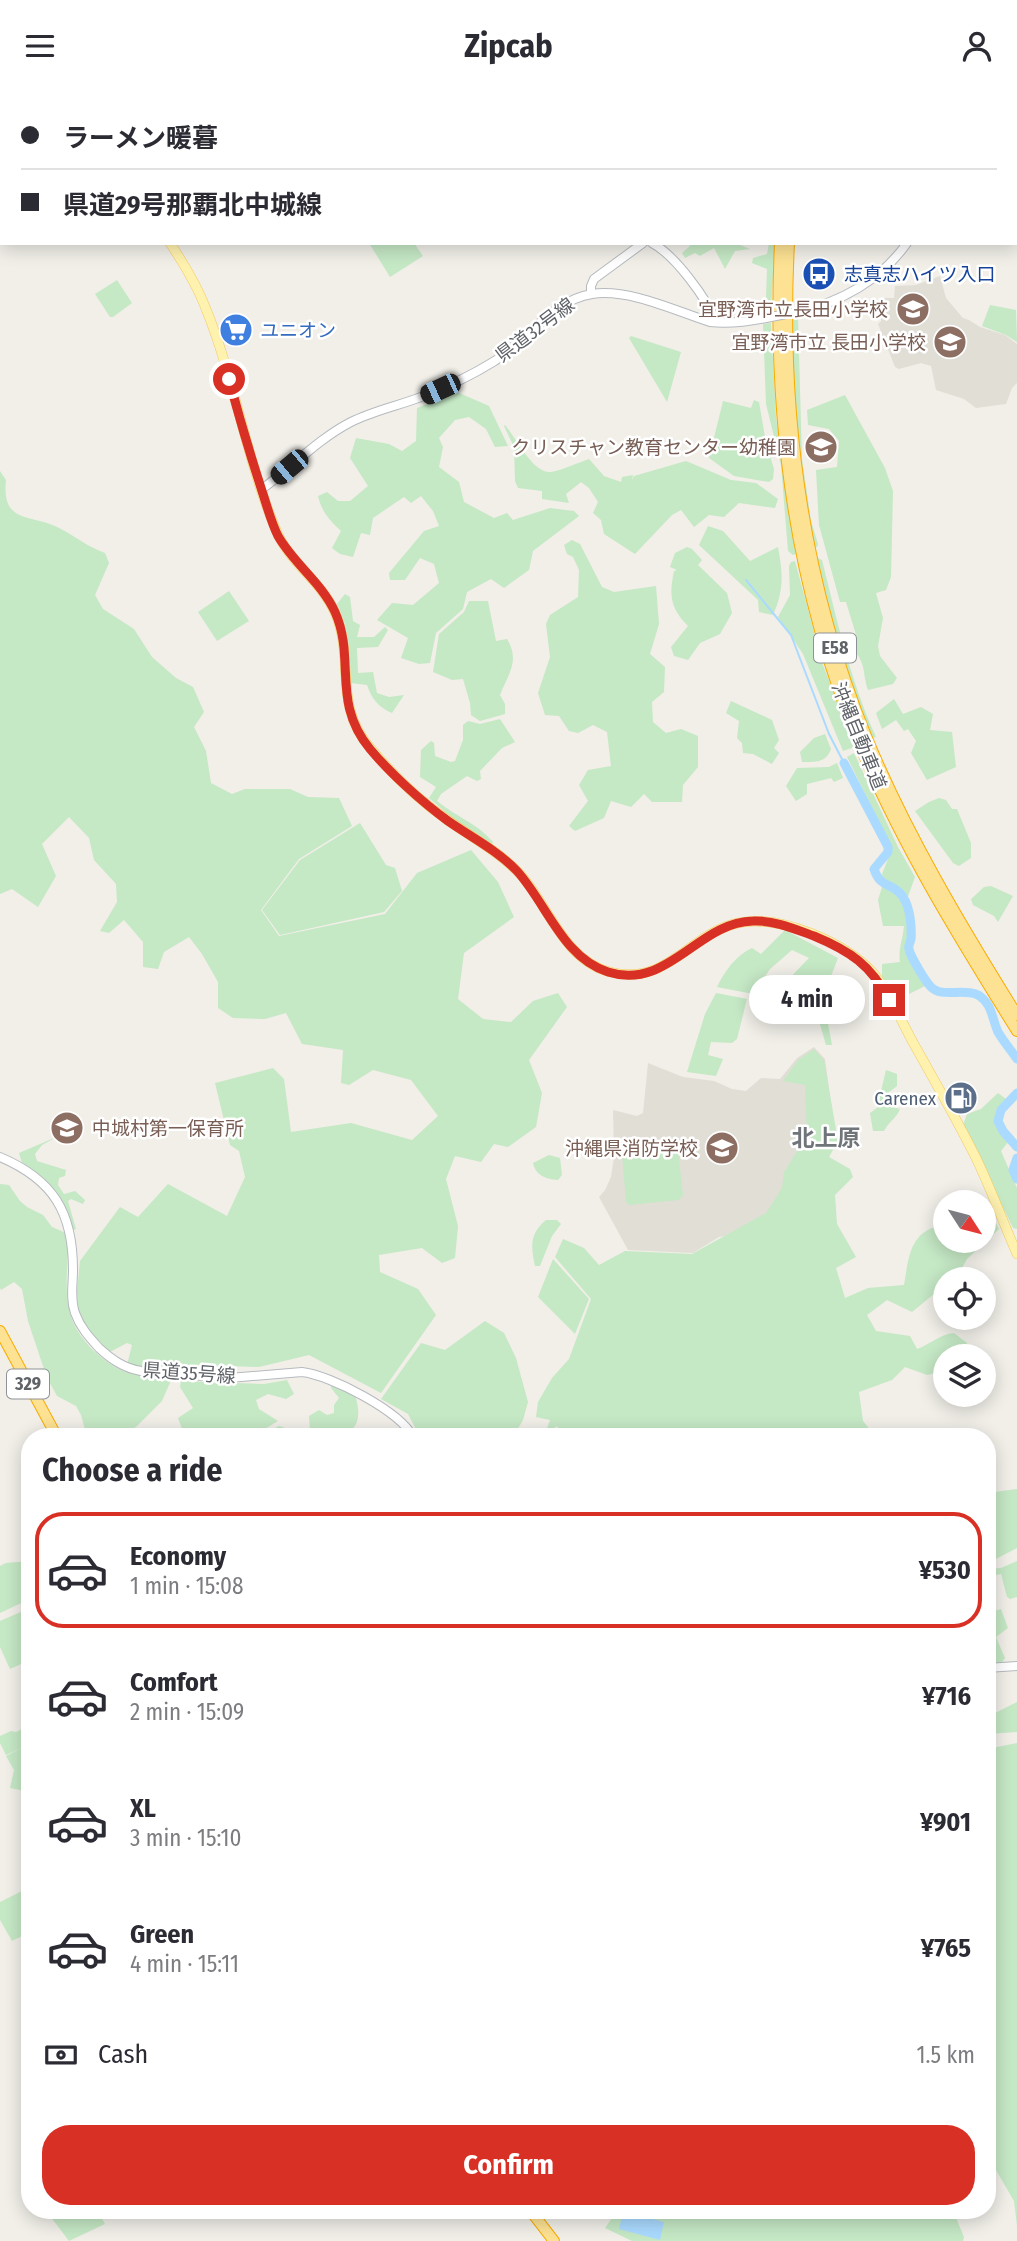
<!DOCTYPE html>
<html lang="en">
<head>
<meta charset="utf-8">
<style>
	body { margin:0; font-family:"Fira Sans Condensed","Noto Sans JP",sans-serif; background:#f7f7f7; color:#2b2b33; height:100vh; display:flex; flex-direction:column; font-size:26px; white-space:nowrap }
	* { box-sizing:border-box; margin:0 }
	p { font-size:23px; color:#7c7c81 }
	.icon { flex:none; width:38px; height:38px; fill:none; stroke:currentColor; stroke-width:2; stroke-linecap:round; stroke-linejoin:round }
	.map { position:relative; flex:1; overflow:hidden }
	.panel { position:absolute; left:21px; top:1337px; width:975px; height:791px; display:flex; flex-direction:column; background:#fff; border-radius:28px; box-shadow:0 4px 18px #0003 }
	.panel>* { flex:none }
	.hud { position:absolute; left:0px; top:0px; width:1018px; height:154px; box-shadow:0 4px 18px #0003; display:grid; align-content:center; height:154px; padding:0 21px; background:#fff }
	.needle { width:46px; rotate:126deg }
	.tools { position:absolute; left:933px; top:1099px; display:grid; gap:14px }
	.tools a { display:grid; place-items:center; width:63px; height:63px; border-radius:50%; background:#fff; box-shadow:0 4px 18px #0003; font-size:35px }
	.end { position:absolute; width:32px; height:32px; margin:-16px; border:9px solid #d93025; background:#fff; box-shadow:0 0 0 4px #fff }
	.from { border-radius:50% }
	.bubble { position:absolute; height:49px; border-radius:24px; background:#fff; box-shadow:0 4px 18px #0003; font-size:23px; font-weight:700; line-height:49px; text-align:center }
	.car { position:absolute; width:21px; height:42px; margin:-21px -10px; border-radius:9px; box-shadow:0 0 5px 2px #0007; background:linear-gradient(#222 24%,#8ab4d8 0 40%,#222 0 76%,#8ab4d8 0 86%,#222 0) }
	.hud b { display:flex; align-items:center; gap:24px; height:66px; font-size:26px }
	.hud b+b { border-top:2px solid #e1e1e2 }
	.hud i { width:18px; height:18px; background:#2b2b33 }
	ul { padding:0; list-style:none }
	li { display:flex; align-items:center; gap:21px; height:116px; margin:0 14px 10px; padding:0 7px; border:4px solid transparent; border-radius:28px }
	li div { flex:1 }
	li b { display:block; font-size:26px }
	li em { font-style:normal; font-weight:700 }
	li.current { border-color:#d93025 }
	li>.icon { width:63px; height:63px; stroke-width:1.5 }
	h2 { padding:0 21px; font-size:32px; line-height:84px }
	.pay { display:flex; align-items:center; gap:18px; height:77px; padding:0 21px; font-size:26px }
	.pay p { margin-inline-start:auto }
	.cta { display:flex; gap:14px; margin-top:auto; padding:14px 21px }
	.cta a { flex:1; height:80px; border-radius:28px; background:#d93025; color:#fff; font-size:28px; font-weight:700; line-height:80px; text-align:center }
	header { display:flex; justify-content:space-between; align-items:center; height:91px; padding:0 21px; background:#fff; font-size:32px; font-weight:700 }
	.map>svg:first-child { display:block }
	.education { fill:#e1ded6 }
	.green { fill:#c5e8c5 }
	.water { fill:#aadaff }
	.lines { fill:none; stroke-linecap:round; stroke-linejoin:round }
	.stream { stroke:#aadaff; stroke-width:2 }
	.river { stroke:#aadaff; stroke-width:9 }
	.secondary-casing { stroke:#b6babf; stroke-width:10 }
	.primary-casing { stroke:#f2c960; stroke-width:10 }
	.highway-casing { stroke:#f9ab00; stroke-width:12 }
	.secondary { stroke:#fff; stroke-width:8 }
	.primary { stroke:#fff2af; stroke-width:9 }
	.highway { stroke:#fde293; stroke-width:10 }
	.secondary-bridge-casing { stroke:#b6babf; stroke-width:10; stroke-linecap:butt }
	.secondary-bridge { stroke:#fff; stroke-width:8 }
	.route { stroke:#d93025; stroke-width:9 }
	.labels { text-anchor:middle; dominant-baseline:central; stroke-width:5; stroke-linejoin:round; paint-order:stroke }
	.shield { fill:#fff; stroke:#8f9295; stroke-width:2 }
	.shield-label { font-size:18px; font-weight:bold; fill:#5f6368 }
	.transit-label { font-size:19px; fill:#164399; stroke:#fff; text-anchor:start }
	.education-label { font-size:19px; fill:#785e54; stroke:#fff; text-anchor:end }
	.shop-label { font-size:19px; fill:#366cbe; stroke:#fff; text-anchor:start }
	.street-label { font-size:19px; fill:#5f6368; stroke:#fff }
	.service-label { font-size:19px; fill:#4e5e75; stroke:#fff; text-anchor:end }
	.quarter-label { font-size:23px; font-weight:bold; fill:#70757a; stroke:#fff }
</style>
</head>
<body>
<header><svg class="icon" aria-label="menu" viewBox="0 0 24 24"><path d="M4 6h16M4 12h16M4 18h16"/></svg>Zipcab<svg class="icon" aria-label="person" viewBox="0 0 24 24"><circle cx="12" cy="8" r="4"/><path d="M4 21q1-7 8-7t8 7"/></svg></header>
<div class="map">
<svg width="1017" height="2150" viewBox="0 0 1017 2150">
	<rect width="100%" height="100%" fill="#f1efe8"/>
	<!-- education -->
	<path class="education" d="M940,185L946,207L963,227L969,229L980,236L1005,244L1017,253V292L1012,297L1006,313L976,317L964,308L936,299L931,275L921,272L899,278L895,276L878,233L881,230L884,207H894L895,195L916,194Z
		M814,956L825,968L836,1049L770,1140L719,1146L693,1162L628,1159L599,1106L605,1099L611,1086L614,1066L613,1019L637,1025L643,1022L648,972L683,986L714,990L732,998L746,1000L761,987L780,988L797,967Z"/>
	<!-- green -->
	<path class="green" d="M369,152H414L423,165L390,186Z
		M689,152H735L750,158L735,160L725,178L714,157L700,165L695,162L685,167L682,162L690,155Z
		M769,152H775L771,218L766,206L767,178L752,172L753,167L767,163Z
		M117,189L132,212L113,226H110L95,203Z
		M990,214L1016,219L1017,251L1006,244L982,235Z
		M798,227L802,368L811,430L818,453L817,456H813L799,385L789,229Z
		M771,232L776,326L796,463L793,464L788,460L781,374L766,313L763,233Z
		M631,245L681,261L667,311L629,247Z
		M457,301L489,315L508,355L495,356L486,338L469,326L455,329L439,347L443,356L439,376L459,391L464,411L494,427L507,422L513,429L550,417L574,420L579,425L533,460L529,479L504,497L491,488L467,501L463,518L436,542L430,572L419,573L401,567L408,547L377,529L392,512L413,514L439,492L434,473L420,467L405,489H390L389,482L424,440L439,435L433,420L421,405L411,412L404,406L373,427L370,444L361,442L353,466L340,463L332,457L341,440C329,429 322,421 318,405L327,401L338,410H350L368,395L350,367L356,347L389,353L402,360L416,350L417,317Z
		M845,304L885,377L893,400L891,486L886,499L876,502L883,527L878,555L880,565L897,587L893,593L868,599C862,582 867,575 854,559L857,547L846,511H840L819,434L816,379L837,376L839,350L829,338L808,334L807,319Z
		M754,309L759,311L766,352L774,378L773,388L769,391L734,385L709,367L723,310L751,317Z
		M505,334C516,347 533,383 551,381C563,379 577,372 589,368L604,385L621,391L622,386L633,384L632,389L634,385L686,370L731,389L756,392L778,408L775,417L739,412L724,426L709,424L694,436L681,419L672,424L635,463L604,443L601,429L593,422L598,411L589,397L581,391L566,403L569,412L542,408V400L518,397L515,390L514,356L504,335Z
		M0,380L6,389C1,435 33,422 61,438C76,446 88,456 105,462L109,472L95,504L103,518L134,538L152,566L176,587L193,596L204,621L194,636L206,660L211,692L232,703L245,698H290L308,706L339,707L352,735L299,768L261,819L279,845L385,823L417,782L471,759L498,791L514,826L464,862L458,908L483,928L511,931L533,910L558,902L567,916L529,969L542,1002L536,1036L508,1056L494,1053L481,1071L455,1065L446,1088L458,1135L455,1167L442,1172L422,1157L379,1164L380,1181L418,1198L436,1224L381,1302L309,1264L259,1276L200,1274L195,1280L161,1279L127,1274L132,1254L127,1252L110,1261L87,1238L78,1218L77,1200L80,1170L120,1116L138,1126L168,1093L227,1125L245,1086L239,1060L230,1054L215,992L273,977L284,988L291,1041L351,1032L412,1049L438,1025L411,989L373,979L349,994L341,992L343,959L302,953L286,922L265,928L233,927L218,917V891L202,863L189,846L164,861L158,878L143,876V851L124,829L109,842L100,840L117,811L116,793L94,769L89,747L69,726L42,753L56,785L38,816L12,798L0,803Z
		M708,435L723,440L750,470L778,456C783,483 784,499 773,524L759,521L758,509L699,454Z
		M572,449L580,453L602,496L614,501L656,495L659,533L650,563L665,576L664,601L652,611L653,631L666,642L681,638L698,645V676L683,694L682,711H652L644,703L631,716L611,710L604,727L575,740L569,735L588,710L579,694L588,679L611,675L607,641L593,634L578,642L569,640L559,625L545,624L538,602L550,566L546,533L550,524L578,506L579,479L573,466L567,463L564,454Z
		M687,456L692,458L702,469L698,474L727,502L732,522L720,543L700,552L688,569L674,565L671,556L688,535C670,517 669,504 674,480L677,479L670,476L675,462Z
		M816,466L822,469C837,529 850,589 876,646L872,647L838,554Z
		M795,470L823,574L855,656L843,660L803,563L778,526L790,504L789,475L791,471Z
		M229,500L249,530L217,550L198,521Z
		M345,503L350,506L353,530L360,534L357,546H374L385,536L388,539L378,556L357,557L358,582L373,581L377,602L389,606L404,604L392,622C378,616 372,608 367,594L351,592C350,563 350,539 337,513Z
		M469,510H488L496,550L507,548C520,570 509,581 500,604L505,613V623L480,630L471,624L470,612L463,588L452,589L433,581L439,543L464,521Z
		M894,608L903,623L921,616L933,623L930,639L952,641L956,676L927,689L911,662L916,650L908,638L904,640L896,629L882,638L876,622Z
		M731,610L772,629L779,649L774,657L779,662L772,673L753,663L743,662L742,652L737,647L739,630L726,622Z
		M500,628L515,651L502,657L480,680L481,688L477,690L467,685L441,703L437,710C455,725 478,733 493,751L492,753L456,730L429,707L436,696L420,686L421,659L431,650L434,652L435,665L451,671L455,670L463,649V634L468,630L480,633Z
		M825,643L831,658C826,672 815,671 802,671L800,661L814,647Z
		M854,662L898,756L915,786L907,808L912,846L907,857C912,870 921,881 927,894L897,909L882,886V873L900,871C898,858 903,848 904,835H883L878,809L884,790L882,783L892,758L847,666Z
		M837,672L843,687L834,691L831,687L807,693V703L796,710L786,695L797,677L829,676Z
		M939,707L946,709L952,718H957L971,752V767L959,775L953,772L915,720L929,711Z
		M360,732L386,774L395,777L402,800L384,821L280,844L262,819L300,769Z
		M991,795L1013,805L998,831L994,825L973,814L971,808L984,796Z
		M785,839L838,867L823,906L832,954H826L817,923L802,915L801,909L779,898L809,867L792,859L770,878L753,903L717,896C725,880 735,865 752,857L761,863Z
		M716,902L747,908L737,948L732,952L711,951L708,964L723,968L716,985L687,981L705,923Z
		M814,958L824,969L838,1050L829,1066L850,1078L853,1086L835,1104L837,1133L856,1166L836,1177L845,1207L868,1197L904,1194C909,1165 910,1138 945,1134V1150H984V1126L992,1124L999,1138L967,1168L956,1188H945V1194L912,1221L887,1209L867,1224L876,1240L910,1245L917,1258C931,1253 940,1243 954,1242L967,1252L966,1265H945V1280L927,1284L905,1276L892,1289L859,1301L863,1330L876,1346H599L598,1343L589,1342L584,1346H569L556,1335L551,1346H544L550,1329L536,1326L538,1311L552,1287L569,1268L591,1208L555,1166L563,1148L584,1157L599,1174L625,1160L692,1163L766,1122L782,1097L784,1081L807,1045L805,994L783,990L798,969Z
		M886,979L897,983V995L884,1005L889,1015L900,1018C896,1028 888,1031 884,1040H873L870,1022L877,1017Z
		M998,1002L1006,1008L997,1017L994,1029L1000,1041L1009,1050L1001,1060L1017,1097V1138L1013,1137L963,1034L967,1023L981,1018Z
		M54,1047H55L42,1054L35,1063L37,1070L66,1079L65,1085L59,1087L58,1094L64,1103L75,1100L85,1109L83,1113L71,1108L68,1110L76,1138L73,1139L50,1094L22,1072L19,1062Z
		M677,1051L683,1104L679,1109L629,1114L626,1111L622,1063L628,1055Z
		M549,1064L560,1067L562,1084L558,1089C546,1088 536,1085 533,1072Z
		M0,1093L9,1094L20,1110L27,1116L43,1124L52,1136L66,1142L68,1151C68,1174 64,1200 70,1222C76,1247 104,1274 129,1282C142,1286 158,1286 172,1287L162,1310L137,1335L123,1346H87L81,1324L76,1315L57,1305L47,1287L28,1230L22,1198L14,1191L1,1199L0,1197Z
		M546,1129H557L561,1133L552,1145L540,1175H535C531,1156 529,1143 546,1129Z
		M553,1168L589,1208L575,1243L538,1206Z
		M485,1230L504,1242L516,1267L528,1311L523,1329L513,1346H420L408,1323L381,1308L421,1252L445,1259Z
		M287,1289L294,1303L286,1308L268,1303L256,1309L259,1318L278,1330L255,1344L256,1346H182L184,1343L178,1327L193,1317L180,1296L181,1290L264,1293Z
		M331,1293L355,1304C361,1323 360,1338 341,1346H263L264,1343L279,1335C294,1339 292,1343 310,1338L309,1325L319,1319L327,1324L334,1322V1314L339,1307L331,1297Z
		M1017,1398V1457L994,1469H987V1402Z
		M30,1470V1508L0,1522V1475L6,1472Z
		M1017,1470V1506L1010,1508L1007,1506L1001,1483L987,1486V1478L1001,1477Z
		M30,1517V1569L10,1578L0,1556V1530Z
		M1001,1518L1008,1537L996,1546L1005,1567L1001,1573L987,1574V1522Z
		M1017,1611V1641L987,1643V1626Z
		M28,1635L30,1638V1701L10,1697L14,1679L6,1665L23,1656L6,1664L0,1652V1645L11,1640L16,1641Z
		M1017,1652V2135L1014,2110L993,2074L987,2070V1658Z
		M30,1796V1841L12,1850L0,1829V1811Z
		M42,2119H97L105,2133L69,2150L53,2129Z
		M605,2119H949L954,2122L964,2146L963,2150H632L605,2137L612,2127L606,2123Z"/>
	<!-- water -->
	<path class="water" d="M623,2120L664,2131L660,2149L619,2138Z"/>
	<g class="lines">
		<!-- stream -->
		<path class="stream" d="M206,0L207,2
			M309,0L310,2
			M315,0L317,2
			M321,0L323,2
			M746,489L791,544L829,643L844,672"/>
		<!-- river -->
		<path class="river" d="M844,672L888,756V761L874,778C881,799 892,790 903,806C910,816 912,836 911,848C910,852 908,855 909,858C910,865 926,891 931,896C941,907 964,897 978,904C992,912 992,928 998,941C1003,950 1011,959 1017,968
			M1017,1002L1001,1019L998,1030L1003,1040L1017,1056
			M1017,1067L1013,1079L1017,1088"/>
		<defs>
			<path id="secondary" d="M652,152C675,164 707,208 716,231
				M591,203V195L594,188L643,152
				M796,221C840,212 881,189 907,152
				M262,398C292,376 318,348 351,331C375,319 402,314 426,304C449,295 472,284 493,271C526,251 552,209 592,203C628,197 676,220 710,231C730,233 746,231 766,227
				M0,1066C54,1089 73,1122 73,1179C73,1193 70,1208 75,1222C80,1236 89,1246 99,1257C112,1269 124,1277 141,1280L229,1287L302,1281C330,1284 400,1320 413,1346
				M987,1577L1017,1575"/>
			<path id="primary" d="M71,0L72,2
				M170,152C184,173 197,194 206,218C235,289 246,368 276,439C289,472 323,491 336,524C355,571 332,615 372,659C394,685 421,711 449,730C473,747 501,762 521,784C549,816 564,869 610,881C667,896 690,842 738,832C779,823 848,852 874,883C891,904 902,932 915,955C936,992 957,1029 976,1067C991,1098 1003,1131 1017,1163"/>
			<path id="highway" d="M791,2V0
				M799,2L800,0
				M780,152C772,323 793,493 859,652C901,753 959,847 1017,940
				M789,152C780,322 802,487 866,645C906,742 961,834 1017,924
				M0,1240L57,1346
				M530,2119L554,2150"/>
		</defs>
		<!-- secondary casing -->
		<use href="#secondary" class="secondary-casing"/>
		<!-- primary casing -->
		<use href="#primary" class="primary-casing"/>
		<!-- highway casing -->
		<use href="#highway" class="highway-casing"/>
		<!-- secondary -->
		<use href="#secondary" class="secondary"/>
		<!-- primary -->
		<use href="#primary" class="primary"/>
		<!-- highway -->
		<use href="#highway" class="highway"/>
		<defs>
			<path id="secondary-bridge" d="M766,227L796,221"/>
		</defs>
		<!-- secondary-bridge casing -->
		<use href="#secondary-bridge" class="secondary-bridge-casing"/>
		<!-- secondary-bridge -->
		<use href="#secondary-bridge" class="secondary-bridge"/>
	</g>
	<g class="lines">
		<!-- route -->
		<path class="route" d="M229,288C239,326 250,363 262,400C267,415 271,431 278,445C294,473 322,492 335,521C356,568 331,611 370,658C391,683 422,711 448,730C471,746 498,760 517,780C547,813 562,866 608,881C668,900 698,831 753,830C774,829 795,838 814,845C850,860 871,874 889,909"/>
	</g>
	<!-- icons -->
	<defs>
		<symbol id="bus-disc" viewBox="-11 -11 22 22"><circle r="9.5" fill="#1a4fb4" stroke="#fff"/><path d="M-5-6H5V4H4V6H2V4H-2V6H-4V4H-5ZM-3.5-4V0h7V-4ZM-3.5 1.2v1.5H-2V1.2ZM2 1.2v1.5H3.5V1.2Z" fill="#fff"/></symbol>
		<symbol id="school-disc" viewBox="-11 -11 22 22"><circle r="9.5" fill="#8d6e63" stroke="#fff"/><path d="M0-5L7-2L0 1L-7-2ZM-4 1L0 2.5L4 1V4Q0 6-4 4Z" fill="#fff"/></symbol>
		<symbol id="supermarket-disc" viewBox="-11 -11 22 22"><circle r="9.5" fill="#3f7fe0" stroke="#fff"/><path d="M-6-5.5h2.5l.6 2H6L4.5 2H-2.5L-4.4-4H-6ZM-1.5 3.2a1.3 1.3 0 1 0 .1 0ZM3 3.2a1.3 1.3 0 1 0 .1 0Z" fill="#fff"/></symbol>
		<symbol id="fuel-disc" viewBox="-11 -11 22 22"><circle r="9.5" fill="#5c6f8a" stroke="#fff"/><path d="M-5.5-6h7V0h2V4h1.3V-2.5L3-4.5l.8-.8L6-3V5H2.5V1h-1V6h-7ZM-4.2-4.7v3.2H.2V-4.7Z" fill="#fff"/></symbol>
	</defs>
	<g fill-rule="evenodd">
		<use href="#bus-disc" x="800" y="164" width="38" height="38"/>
		<use href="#school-disc" x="894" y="199" width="38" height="38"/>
		<use href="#supermarket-disc" x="217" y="220" width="38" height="38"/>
		<use href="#school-disc" x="931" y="232" width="38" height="38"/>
		<use href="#school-disc" x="802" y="337" width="38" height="38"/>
		<use href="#fuel-disc" x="942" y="988" width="38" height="38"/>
		<use href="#school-disc" x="48" y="1018" width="38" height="38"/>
		<use href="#school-disc" x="703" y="1038" width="38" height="38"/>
	</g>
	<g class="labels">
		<!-- shield labels -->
		<g class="shield">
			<rect x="814" y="542.5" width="42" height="29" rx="5"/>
			<rect x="7" y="1278.5" width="42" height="29" rx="5"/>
		</g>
		<g class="shield-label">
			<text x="835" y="557">E58</text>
			<text x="28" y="1293">329</text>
		</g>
		<!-- transit labels -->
		<g class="transit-label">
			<text x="844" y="183">志真志ハイツ入口</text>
		</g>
		<!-- education labels -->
		<g class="education-label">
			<text x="888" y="218">宜野湾市立長田小学校</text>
			<text x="926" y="251">宜野湾市立 長田小学校</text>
			<text x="796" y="356">クリスチャン教育センター幼稚園</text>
			<text x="92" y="1037" text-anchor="start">中城村第一保育所</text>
			<text x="698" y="1057">沖縄県消防学校</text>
		</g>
		<!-- shop labels -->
		<g class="shop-label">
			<text x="260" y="239">ユニオン</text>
		</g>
		<!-- street labels -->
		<g class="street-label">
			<text transform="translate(535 239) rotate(-37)">県道32号線</text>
			<text transform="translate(859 645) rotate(68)">沖縄自動車道</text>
			<text transform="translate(189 1282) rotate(4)">県道35号線</text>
		</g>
		<!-- service labels -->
		<g class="service-label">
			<text x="936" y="1007">Carenex</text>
		</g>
		<!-- quarter labels -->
		<g class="quarter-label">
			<text x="826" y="1047">北上原</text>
		</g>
	</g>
</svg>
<div class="tools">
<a><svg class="needle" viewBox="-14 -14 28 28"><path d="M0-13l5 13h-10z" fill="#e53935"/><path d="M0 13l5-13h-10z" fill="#7c7c81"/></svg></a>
<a><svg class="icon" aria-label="locate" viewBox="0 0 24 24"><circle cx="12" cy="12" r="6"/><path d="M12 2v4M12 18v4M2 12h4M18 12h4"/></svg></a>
<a><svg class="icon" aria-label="layers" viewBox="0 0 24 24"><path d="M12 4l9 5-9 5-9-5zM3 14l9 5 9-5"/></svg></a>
</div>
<i class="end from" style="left:229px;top:288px"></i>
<i class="end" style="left:889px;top:909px"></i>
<div class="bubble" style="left:749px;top:884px;width:116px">4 min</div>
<i class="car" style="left:440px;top:298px;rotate:245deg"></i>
<i class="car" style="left:289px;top:376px;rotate:230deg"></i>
<div class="hud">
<b><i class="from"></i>ラーメン暖暮</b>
<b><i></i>県道29号那覇北中城線</b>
</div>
<section class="panel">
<h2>Choose a ride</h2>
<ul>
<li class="current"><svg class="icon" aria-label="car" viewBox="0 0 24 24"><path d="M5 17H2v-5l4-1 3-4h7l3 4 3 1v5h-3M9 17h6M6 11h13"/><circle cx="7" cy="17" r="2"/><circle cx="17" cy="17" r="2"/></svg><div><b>Economy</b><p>1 min · 15:08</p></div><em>¥530</em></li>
<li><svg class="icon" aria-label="car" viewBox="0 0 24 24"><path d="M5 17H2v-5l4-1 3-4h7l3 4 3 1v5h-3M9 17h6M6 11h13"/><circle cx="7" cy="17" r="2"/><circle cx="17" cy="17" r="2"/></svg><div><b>Comfort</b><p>2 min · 15:09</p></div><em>¥716</em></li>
<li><svg class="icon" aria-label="car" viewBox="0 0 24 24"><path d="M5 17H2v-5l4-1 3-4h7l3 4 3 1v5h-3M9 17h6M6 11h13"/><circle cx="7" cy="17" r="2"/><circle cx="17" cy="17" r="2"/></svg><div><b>XL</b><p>3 min · 15:10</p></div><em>¥901</em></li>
<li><svg class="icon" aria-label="car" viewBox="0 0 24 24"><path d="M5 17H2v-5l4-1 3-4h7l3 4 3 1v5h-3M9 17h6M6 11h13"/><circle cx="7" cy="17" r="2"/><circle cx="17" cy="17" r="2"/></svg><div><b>Green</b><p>4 min · 15:11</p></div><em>¥765</em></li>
</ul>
<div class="pay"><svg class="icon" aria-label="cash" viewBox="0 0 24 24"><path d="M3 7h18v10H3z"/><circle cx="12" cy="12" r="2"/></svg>Cash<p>1.5 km</p></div>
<div class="cta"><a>Confirm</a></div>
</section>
</div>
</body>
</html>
